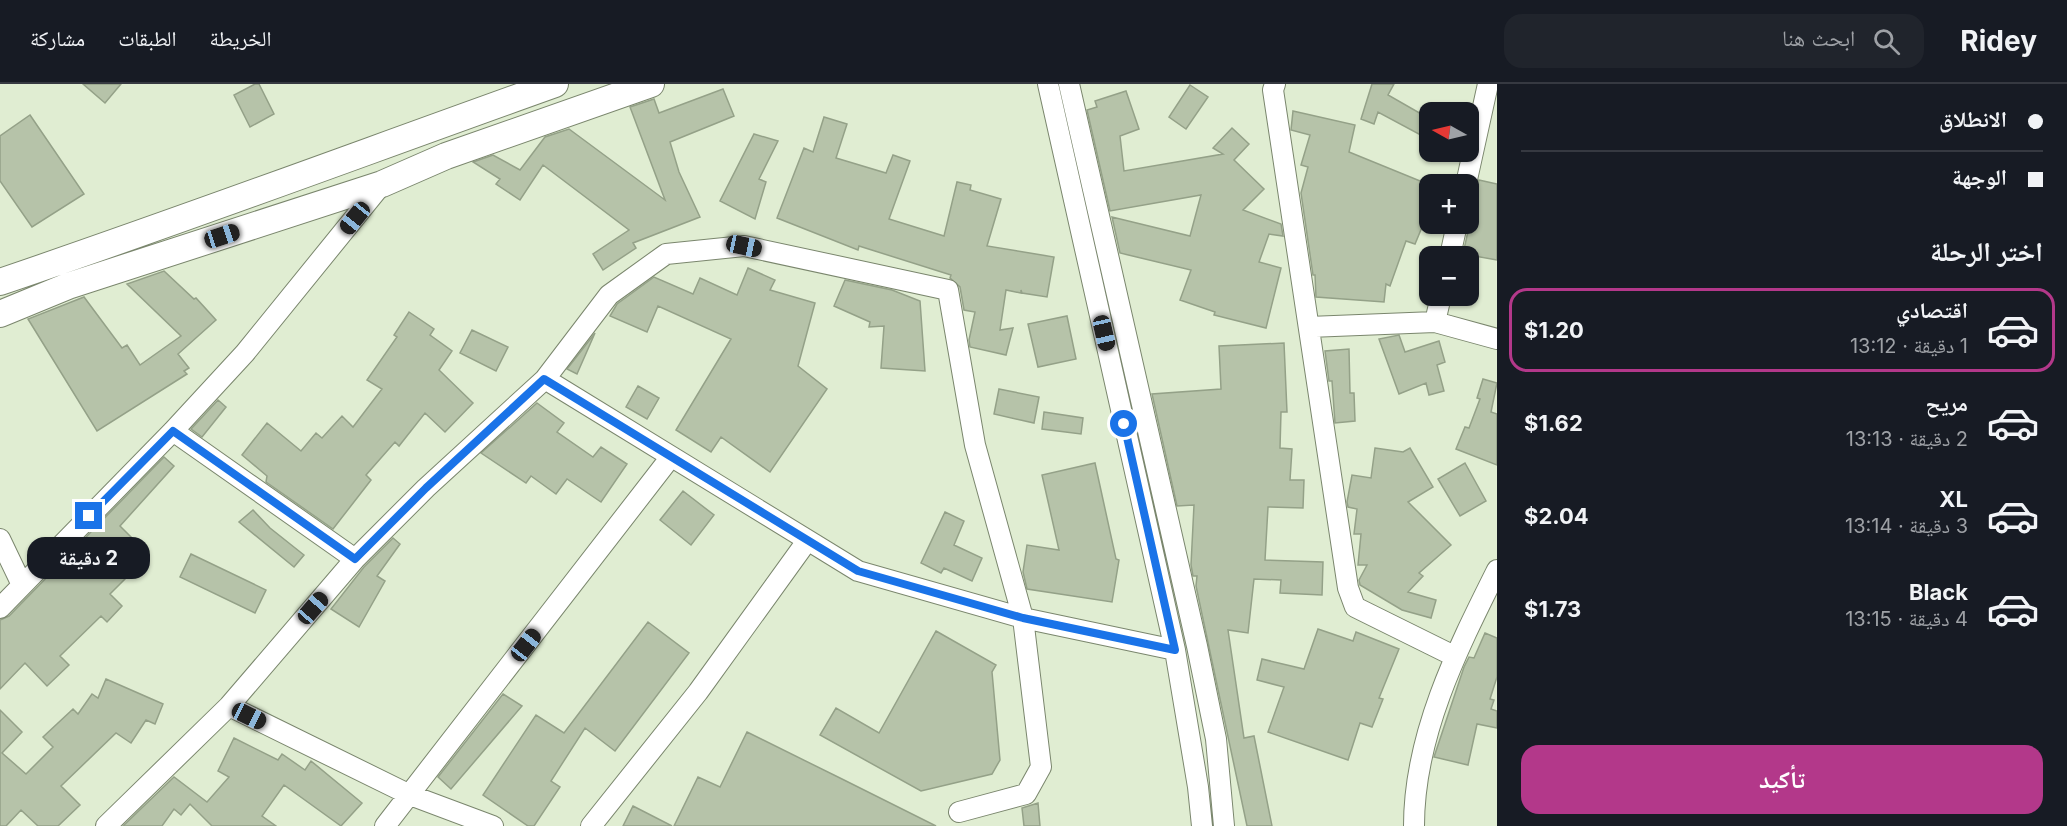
<!DOCTYPE html>
<html lang="ar">
<head>
<meta charset="utf-8">
<style>
	body { margin:0; font-family:Inter,"Noto Naskh Arabic",sans-serif; background:#20242c; color:#f1f3f6; direction:rtl; height:100vh; display:flex; flex-direction:column; font-size:22px; white-space:nowrap }
	* { box-sizing:border-box; margin:0 }
	p { font-size:20px; color:#9ea1a6 }
	.icon { flex:none; width:33px; height:33px; fill:none; stroke:currentColor; stroke-width:2; stroke-linecap:round; stroke-linejoin:round }
	.map { position:relative; flex:1; overflow:hidden; direction:ltr }
	.details { display:flex; flex-direction:column; background:#171b24; width:570px }
	.details>* { flex:none }
	.top-card { display:grid; align-content:center; height:132px; padding:0 24px; background:#171b24 }
	.needle { width:39px; rotate:278deg }
	.tools { position:absolute; left:1419px; top:18px; display:grid; gap:12px }
	.tools a { display:grid; place-items:center; width:60px; height:60px; border-radius:12px; background:#171b24; box-shadow:0 2px 4px #0004; font-size:30px }
	.end { position:absolute; width:27px; height:27px; margin:-14px; border:8px solid #1a73e8; background:#fff; box-shadow:0 0 0 3px #fff }
	.from { border-radius:50% }
	.bubble { position:absolute; height:42px; border-radius:18px; background:#171b24; box-shadow:0 2px 4px #0004; font-size:20px; font-weight:700; line-height:42px; text-align:center; direction:rtl }
	.car { position:absolute; width:18px; height:36px; margin:-18px -9px; border-radius:8px; box-shadow:0 0 4px 2px #0007; background:linear-gradient(#222 24%,#8ab4d8 0 40%,#222 0 76%,#8ab4d8 0 86%,#222 0) }
	.top-card b { display:flex; align-items:center; gap:21px; height:57px; font-size:22px }
	.top-card b+b { border-top:2px solid #363941 }
	.top-card i { width:15px; height:15px; background:#f1f3f6 }
	ul { padding:0; list-style:none }
	li { display:flex; align-items:center; gap:18px; height:84px; margin:0 12px 9px; padding:0 12px; border:3px solid transparent; border-radius:18px }
	li div { flex:1 }
	li b { display:block; font-size:22px }
	li em { font-style:normal; font-weight:700 }
	li.current { border-color:#b3388a }
	li>.icon { width:54px; height:54px; stroke-width:1.5 }
	h2 { padding:0 24px; font-size:27px; line-height:72px }
	.cta { display:flex; gap:12px; margin-top:auto; padding:12px 24px }
	.cta a { flex:1; height:69px; border-radius:18px; background:#b3388a; color:#fff; font-size:24px; font-weight:700; line-height:69px; text-align:center }
	header { display:flex; align-items:center; gap:36px; box-sizing:border-box; height:84px; padding:0 30px; background:#171b24; border-bottom:2px solid #363941 }
	header strong { font-size:28px }
	nav { display:flex; gap:33px; margin-inline-start:auto; font-size:21px }
	.search { width:420px; height:54px; background:#20242c; display:flex; align-items:center; gap:15px; box-sizing:border-box; padding:0 21px; border-radius:18px; color:#9ea1a6; font-size:22px }
	main { display:flex; flex:1; min-height:0 }
	.map>svg:first-child { display:block }
	.building { fill:#b6c3a9; stroke:#94a188; stroke-width:1.5 }
	.lines { fill:none; stroke-linecap:round; stroke-linejoin:round }
	.minor-casing { stroke:#7a866d; stroke-width:22 }
	.tertiary-casing { stroke:#7a866d; stroke-width:28 }
	.minor { stroke:#fff; stroke-width:20 }
	.tertiary { stroke:#fff; stroke-width:26 }
	.route { stroke:#1a73e8; stroke-width:8 }
</style>
</head>
<body>
<header>
<strong>Ridey</strong>
<div class="search"><svg class="icon" aria-label="search" viewBox="0 0 24 24"><circle cx="10" cy="10" r="6"/><path d="M15 15l6 6"/></svg>ابحث هنا</div>
<nav><a>الخريطة</a><a>الطبقات</a><a>مشاركة</a></nav>
</header>
<main>
<section class="details">
<div class="top-card">
<b><i class="from"></i>الانطلاق</b>
<b><i></i>الوجهة</b>
</div>
<h2>اختر الرحلة</h2>
<ul>
<li class="current"><svg class="icon" aria-label="car" viewBox="0 0 24 24"><path d="M5 17H2v-5l4-1 3-4h7l3 4 3 1v5h-3M9 17h6M6 11h13"/><circle cx="7" cy="17" r="2"/><circle cx="17" cy="17" r="2"/></svg><div><b>اقتصادي</b><p>1 دقيقة · 13:12</p></div><em>$1.20</em></li>
<li><svg class="icon" aria-label="car" viewBox="0 0 24 24"><path d="M5 17H2v-5l4-1 3-4h7l3 4 3 1v5h-3M9 17h6M6 11h13"/><circle cx="7" cy="17" r="2"/><circle cx="17" cy="17" r="2"/></svg><div><b>مريح</b><p>2 دقيقة · 13:13</p></div><em>$1.62</em></li>
<li><svg class="icon" aria-label="car" viewBox="0 0 24 24"><path d="M5 17H2v-5l4-1 3-4h7l3 4 3 1v5h-3M9 17h6M6 11h13"/><circle cx="7" cy="17" r="2"/><circle cx="17" cy="17" r="2"/></svg><div><b>XL</b><p>3 دقيقة · 13:14</p></div><em>$2.04</em></li>
<li><svg class="icon" aria-label="car" viewBox="0 0 24 24"><path d="M5 17H2v-5l4-1 3-4h7l3 4 3 1v5h-3M9 17h6M6 11h13"/><circle cx="7" cy="17" r="2"/><circle cx="17" cy="17" r="2"/></svg><div><b>Black</b><p>4 دقيقة · 13:15</p></div><em>$1.73</em></li>
</ul>
<div class="cta"><a>تأكيد</a></div>
</section>
<div class="map">
<svg width="1497" height="742" viewBox="0 0 1497 742">
	<rect width="100%" height="100%" fill="#e0edd2"/>
	<!-- building -->
	<path class="building" d="M83,0H121L105,19Z
		M255,0H259L274,30L250,43L234,11Z
		M1372,0H1394L1388,11L1430,35V56L1378,28L1374,40L1361,35Z
		M1190,1L1208,13L1186,45L1169,33Z
		M723,5L734,32L670,58L679,88L700,133L633,159L636,164L603,186L593,170L629,146L543,81L520,116L496,100L500,95L473,78L493,71L520,86L545,53L569,45L665,116L630,23L654,15L659,29Z
		M1126,7L1139,45L1120,52L1124,87L1223,70L1213,64L1232,44L1249,60L1234,76L1264,105L1243,126L1281,140L1283,152L1269,150L1259,178L1281,184L1266,244L1214,231L1215,228L1180,216L1191,186L1120,169L1112,133L1190,152L1201,111L1110,127L1087,26L1097,23L1095,17Z
		M1293,27L1355,41L1349,68L1430,101V124L1415,160L1406,157L1390,202L1386,200L1384,218L1316,213L1315,191H1313L1301,109L1308,83L1301,81L1310,51L1291,46Z
		M30,31L84,110L32,143L0,97V52Z
		M824,33L847,40L836,74L886,89L893,71L910,77L889,135L944,152L957,98L971,101L970,106L1001,115L987,162L1054,173L1047,213L1022,209L1021,206V209L1006,206L1000,246L1013,244L1006,271L970,263L969,256L975,228L964,226L960,203L950,194L951,191L859,162L858,166L777,134L804,64L813,68Z
		M754,50L778,57L759,95L766,98L755,135L720,117Z
		M1479,96L1497,100V176L1463,170L1469,143L1468,128Z
		M748,184L775,196L770,206L815,219L798,282L827,305L770,388L721,353L711,368L676,346L731,255L658,222L647,248L610,232L617,220L654,193L693,210L700,194L737,211Z
		M164,187L194,215L196,214L216,236L178,270L189,284L184,287L187,290L97,347L28,235L84,213L122,264L127,261L140,281L181,252L127,200Z
		M845,196L892,206L920,217L925,287L881,284L884,242L869,243L870,238L834,222Z
		M409,228L434,245L430,251L452,267L439,286L473,319L445,348L425,329L399,362L395,358L366,391L371,396L333,445L266,398L267,392L242,371L267,339L301,367L316,349L322,354L342,332L353,343L382,305L367,296L397,253L394,251Z
		M1067,232L1076,275L1038,283L1028,240Z
		M472,246L508,263L496,287L460,269Z
		M595,249L577,290L567,285Z
		M1399,251L1405,268L1439,257L1445,278L1437,281L1444,307L1429,311L1426,299L1399,310L1379,255Z
		M1284,259L1287,328H1281L1280,364L1292,365L1290,396H1304L1303,424L1268,423L1265,476L1323,478L1322,511L1280,509L1281,496L1254,495L1248,549L1228,546L1244,654L1254,652L1272,742H1247L1196,502L1197,492H1193L1191,481L1194,421L1177,422L1152,310L1221,305L1219,262Z
		M1349,265L1350,309H1354L1355,337L1335,339L1332,297H1329L1325,267Z
		M1483,295L1497,299L1491,328L1497,330V381L1456,365L1465,343L1469,344L1480,315L1477,314Z
		M638,302L659,314L647,335L626,323Z
		M999,305L1039,313L1034,339L994,330Z
		M218,316L226,323L202,353L191,345Z
		M537,319L564,339L557,348L593,373L601,363L627,380L601,418L567,395L556,410L531,392L526,399L481,369Z
		M1044,328L1083,334L1081,350L1042,345Z
		M1375,364L1403,368L1410,364L1433,403L1408,418L1451,461L1419,489L1423,492L1408,508L1436,516L1431,534L1402,526L1360,501L1359,496L1367,481H1358L1361,450H1354L1357,425L1348,423L1347,418L1352,391L1371,394Z
		M164,373L174,382L120,442L149,471L110,510L122,522L107,538L101,532L60,572L69,581L47,602L25,579L0,605V536L9,532Z
		M1095,379L1116,475L1119,476L1112,518L1027,505L1023,488L1027,461L1059,466L1042,391Z
		M1465,379L1486,417L1460,432L1438,395Z
		M683,407L714,431L691,461L660,436Z
		M253,426L270,444L304,471L294,483L239,438Z
		M945,428L964,437L954,461L982,474L972,497L944,484L941,489L921,479Z
		M393,454L400,460L377,492L385,497L359,543L331,525L364,483Z
		M191,470L266,506L255,529L180,493Z
		M648,538L689,569L615,667L585,644L551,697L560,703L534,742H528L483,711L536,631L564,649Z
		M1318,545L1353,557L1356,548L1399,565L1379,614L1383,615L1372,643L1360,639L1348,676L1268,648L1284,603L1257,596L1262,575L1304,585Z
		M936,547L996,581L992,588L1000,676L992,690L921,707L820,651L836,624L879,649Z
		M1485,549L1497,554V593L1490,615L1494,616L1491,625L1497,627V644L1477,640L1468,681L1434,673L1464,583L1469,573L1474,574Z
		M106,595L163,620L155,640L146,636L131,659L116,649L61,702L80,721L58,742H38L21,726L6,742H0V626L22,648L2,669L26,690L53,663L43,653L73,625L78,630L92,610L98,614Z
		M503,610L522,622L451,705L438,693Z
		M747,648L842,695L936,742H674L698,693L720,703Z
		M234,654L278,676L282,670L305,686L311,677L362,719L341,742L284,701L262,732L276,742H212L190,720L181,731L174,725L162,742H123L174,693L207,718L229,693L218,687Z
		M1038,719L1040,742H1024L1022,724Z
		M633,722L672,742H623Z"/>
	<g class="lines">
		<defs>
			<path id="minor" d="M1048,0L1175,566L1198,703L1202,742
				M1069,0L1197,562L1216,655L1224,742
				M1275,0L1273,6L1348,504L1355,523L1454,572
				M1466,100L1488,0
				M1450,172L1457,140
				M1435,238L1441,212
				M1309,243L1435,238L1497,255
				M545,295L858,487L1023,534L1175,566
				M173,347L355,475
				M0,455L22,501
				M0,524L173,347L245,269L382,100
				M229,622L410,711L493,742
				M106,742L229,622L355,475L426,404L545,295L609,211L666,170L744,162L948,206L975,361L1023,534L1041,683L1026,710L959,728
				M385,742L670,374
				M591,742L698,608L807,457
				M1414,742C1414,651 1457,566 1497,486"/>
			<path id="tertiary" d="M0,198C186,135 370,66 555,0
				M0,230L68,202L382,100L446,72L651,0"/>
		</defs>
		<!-- minor casing -->
		<use href="#minor" class="minor-casing"/>
		<!-- tertiary casing -->
		<use href="#tertiary" class="tertiary-casing"/>
		<!-- minor -->
		<use href="#minor" class="minor"/>
		<!-- tertiary -->
		<use href="#tertiary" class="tertiary"/>
	</g>
	<g class="lines">
		<!-- route -->
		<path class="route" d="M89,432L173,347L355,475L426,404L544,295L858,487L1023,534L1175,566L1124,340"/>
	</g>
</svg>
<div class="tools">
<a><svg class="needle" viewBox="-14 -14 28 28"><path d="M0-13l5 13h-10z" fill="#e53935"/><path d="M0 13l5-13h-10z" fill="#9ea1a6"/></svg></a>
<a>+</a>
<a>−</a>
</div>
<i class="end from" style="left:1124px;top:340px"></i>
<i class="end" style="left:89px;top:432px"></i>
<div class="bubble" style="left:27px;top:453px;width:123px">2 دقيقة</div>
<i class="car" style="left:355px;top:134px;rotate:219deg"></i>
<i class="car" style="left:222px;top:152px;rotate:72deg"></i>
<i class="car" style="left:744px;top:162px;rotate:102deg"></i>
<i class="car" style="left:1104px;top:249px;rotate:167deg"></i>
<i class="car" style="left:313px;top:524px;rotate:41deg"></i>
<i class="car" style="left:526px;top:561px;rotate:38deg"></i>
<i class="car" style="left:249px;top:632px;rotate:116deg"></i>
</div>
</main>
</body>
</html>
